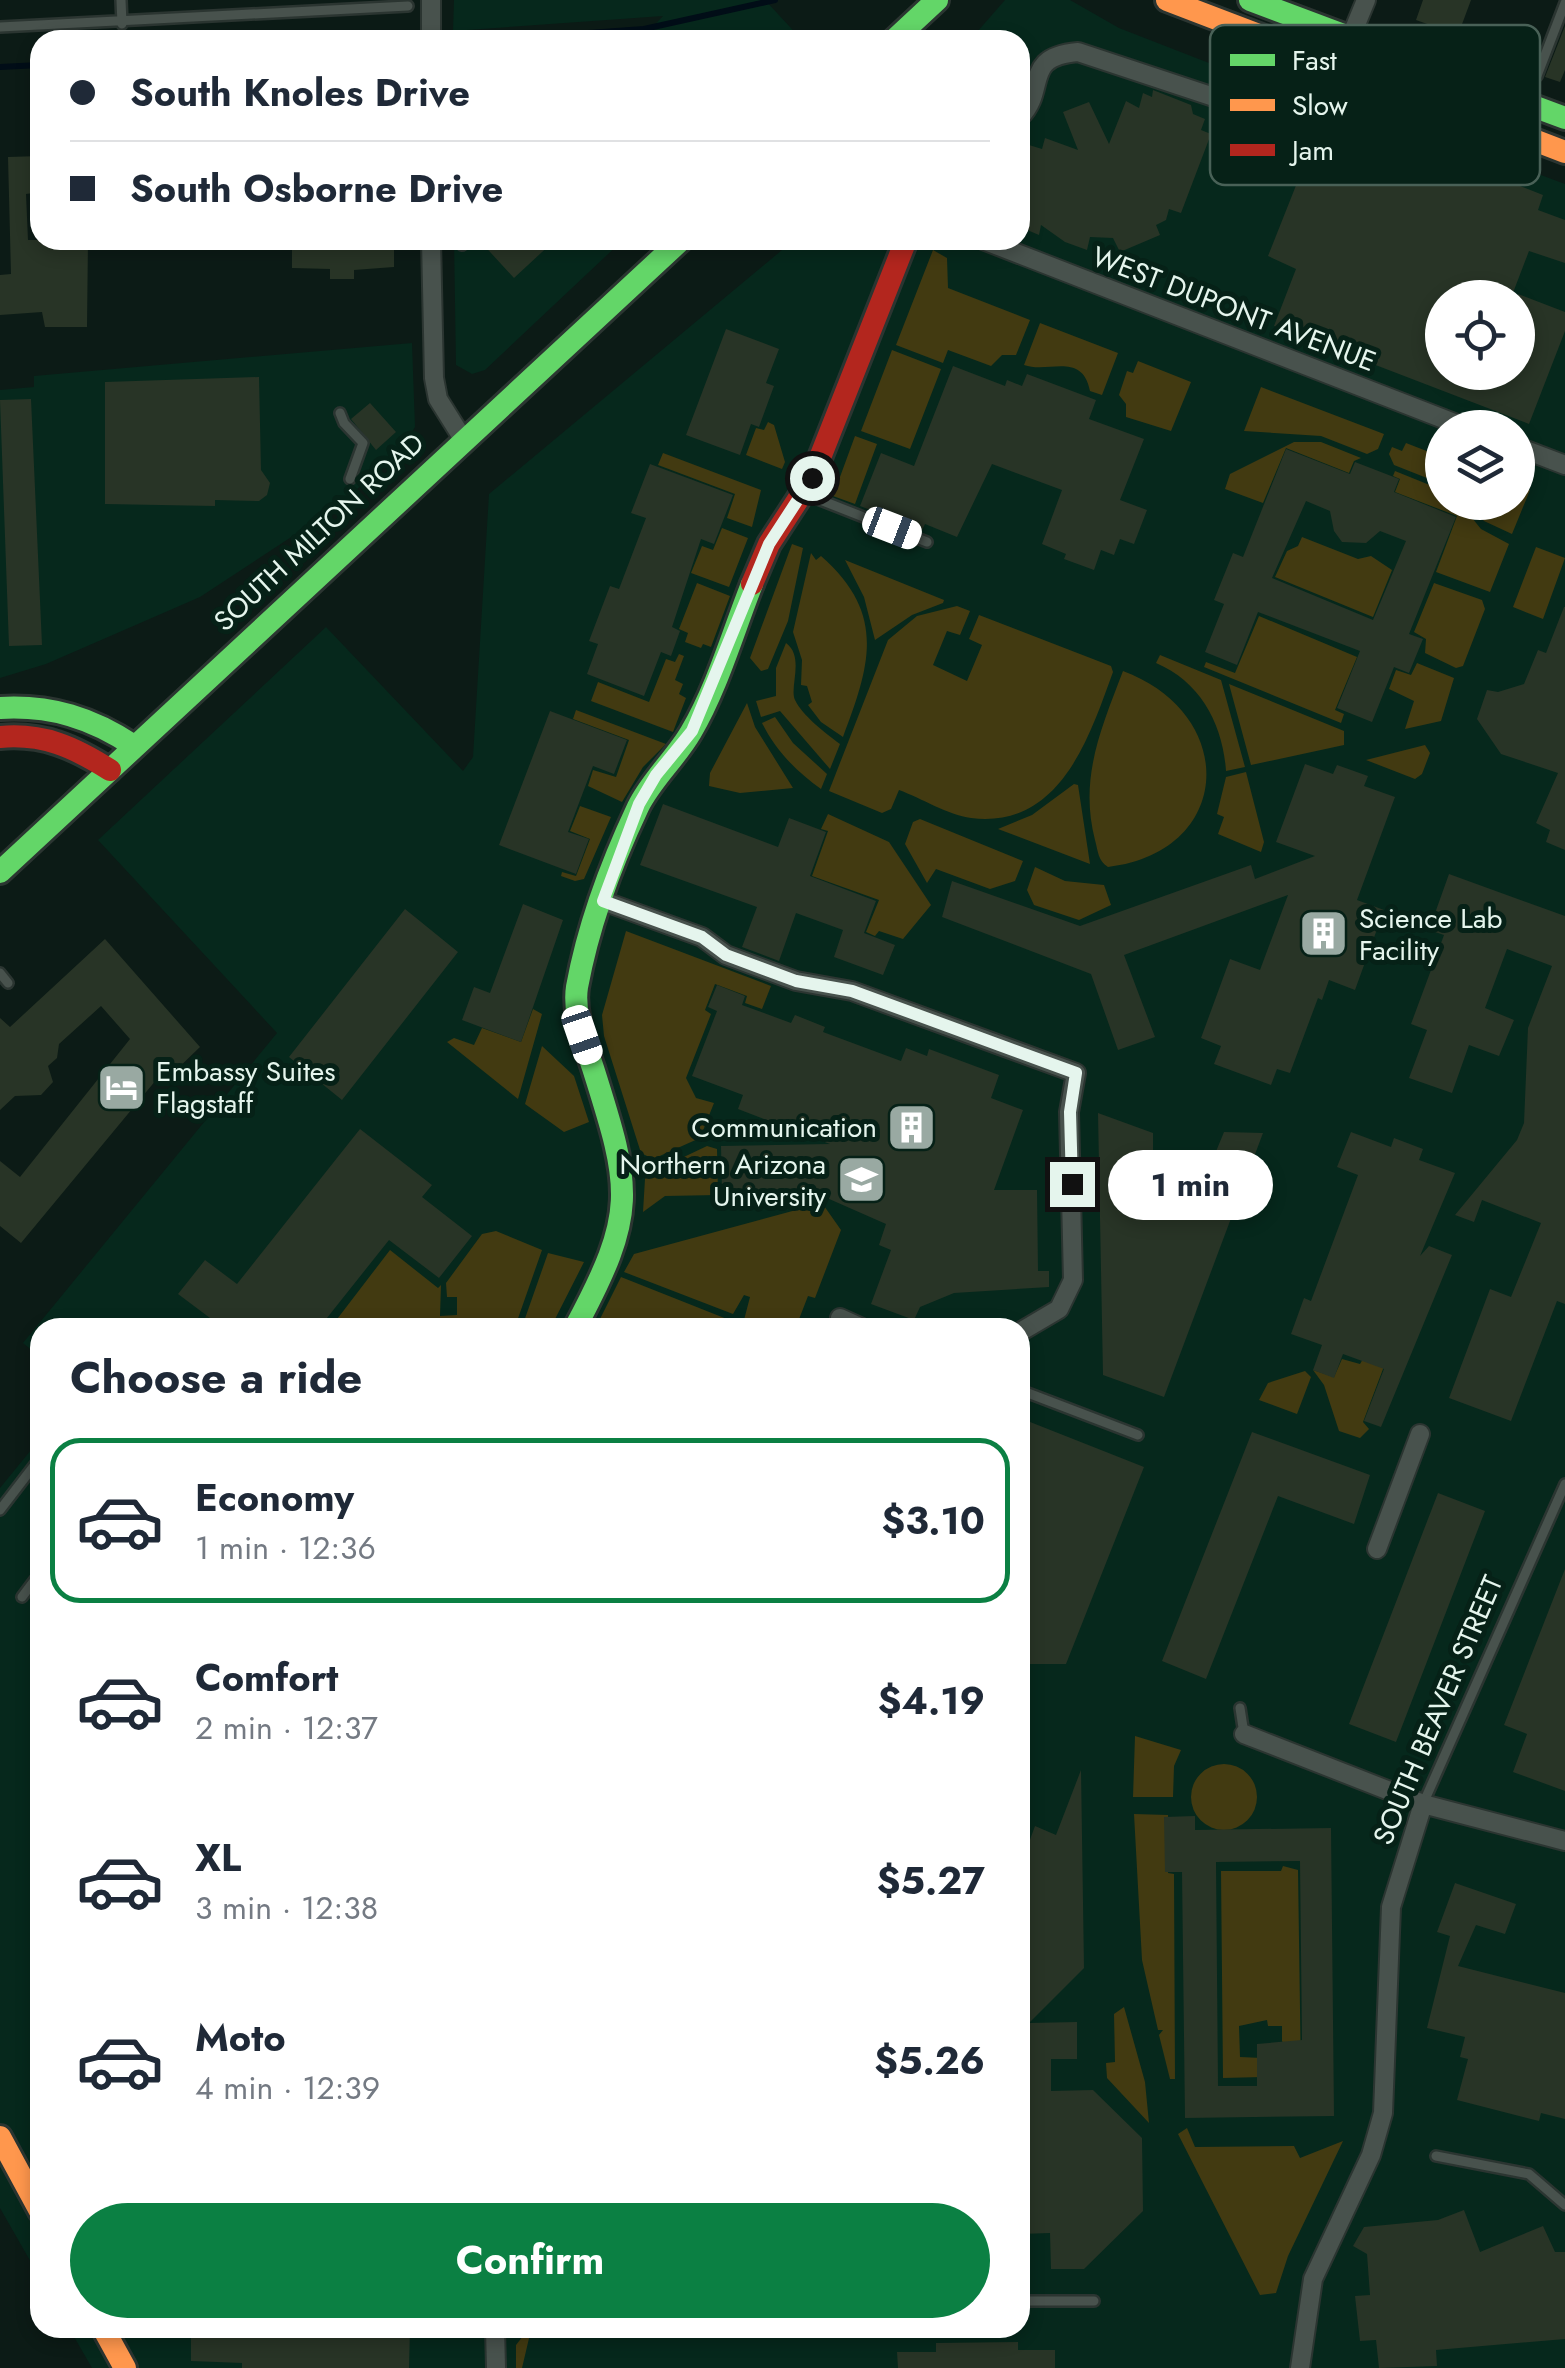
<!DOCTYPE html>
<html lang="en">
<head>
<meta charset="utf-8">
<style>
	body { margin:0; font-family:Jost,sans-serif; background:#f2f2f3; color:#1f2937; height:100vh; display:flex; flex-direction:column; font-size:38px; white-space:nowrap }
	* { box-sizing:border-box; margin:0 }
	p { font-size:32px; color:#747a83 }
	.icon { flex:none; width:55px; height:55px; fill:none; stroke:currentColor; stroke-width:2; stroke-linecap:round; stroke-linejoin:round }
	.map { position:relative; flex:1; overflow:hidden }
	.details { position:absolute; left:30px; top:1318px; width:1000px; height:1020px; display:flex; flex-direction:column; background:#fff; border-radius:30px; box-shadow:0 5px 15px #0003 }
	.details>* { flex:none }
	.hud { position:absolute; left:30px; top:30px; width:1000px; height:220px; border-radius:30px; box-shadow:0 5px 15px #0003; display:grid; align-content:center; height:220px; padding:0 40px; background:#fff }
	.buttons { position:absolute; left:1425px; top:280px; display:grid; gap:20px }
	.buttons a { display:grid; place-items:center; width:110px; height:110px; border-radius:50%; background:#fff; box-shadow:0 5px 15px #0003; font-size:50px }
	.end { position:absolute; width:45px; height:45px; margin:-22px; border:12px solid #e5f5ed; background:#111; box-shadow:0 0 0 5px #111 }
	.from { border-radius:50% }
	.bubble { position:absolute; height:70px; border-radius:35px; background:#fff; box-shadow:0 5px 15px #0003; font-size:32px; font-weight:700; line-height:70px; text-align:center }
	.car { position:absolute; width:30px; height:60px; margin:-30px -15px; border-radius:12px; box-shadow:0 0 8px 2px #0007; background:linear-gradient(#fff 24%,#345 0 40%,#fff 0 76%,#345 0 86%,#fff 0) }
	.hud b { display:flex; align-items:center; gap:35px; height:95px; font-size:38px }
	.hud b+b { border-top:2px solid #e0e1e3 }
	.hud i { width:25px; height:25px; background:#1f2937 }
	ul { padding:0; list-style:none }
	li { display:flex; align-items:center; gap:30px; height:165px; margin:0 20px 15px; padding:0 20px; border:5px solid transparent; border-radius:30px }
	li div { flex:1 }
	li b { display:block; font-size:38px }
	li em { font-style:normal; font-weight:700 }
	li.selected { border-color:#0b8043 }
	li>.icon { width:90px; height:90px; stroke-width:1.5 }
	h2 { padding:0 40px; font-size:45px; line-height:120px }
	.button { display:flex; gap:20px; margin-top:auto; padding:20px 40px }
	.button a { flex:1; height:115px; border-radius:60px; background:#0b8043; color:#fff; font-size:40px; font-weight:700; line-height:115px; text-align:center }
	.map>svg:first-child { display:block }
	.built { fill:#06281c; fill-rule:evenodd }
	.green { fill:#423a11 }
	.lines { fill:none; stroke-linecap:round; stroke-linejoin:round }
	.stream { stroke:#010d17; stroke-width:6 }
	.building { fill:#283426; fill-rule:evenodd }
	.lane-casing { stroke:#2b3531; stroke-width:14 }
	.street-casing { stroke:#2b3531; stroke-width:22 }
	.fast-casing { stroke:#2b3531; stroke-width:28 }
	.slow-casing { stroke:#2b3531; stroke-width:28 }
	.jam-casing { stroke:#2b3531; stroke-width:28 }
	.lane { stroke:#48524d; stroke-width:9 }
	.street { stroke:#48524d; stroke-width:18 }
	.fast { stroke:#63d668; stroke-width:22 }
	.slow { stroke:#ff974d; stroke-width:22 }
	.jam { stroke:#b3261e; stroke-width:22 }
	.route { stroke:#e5f5ed; stroke-width:12 }
	.labels { text-anchor:middle; dominant-baseline:central; stroke-width:10; stroke-linejoin:round; paint-order:stroke }
	.street-label { font-size:28px; fill:#e5f5ed; stroke:#062117 }
	.poi-label { font-size:28px; fill:#e5f5ed; stroke:#062117; text-anchor:start }
	.key { fill:#062117; stroke:#496157; stroke-width:2.5 }
	.key-label { font-size:28px; fill:#e5f5ed }
</style>
</head>
<body>
<div class="map">
<svg width="1565" height="2368" viewBox="0 0 1565 2368">
	<rect width="100%" height="100%" fill="#0c1b16"/>
	<!-- built -->
	<path class="built" d="M454,0H765L802,40H640L663,16L453,31Z
		M1005,0H1070L1119,28L1227,70L1308,89L1565,184V2368H92L69,2328H1020V1328H40V1357L23,1343L277,1033L98,840L326,627L463,771L473,757L489,494L794,240H1020V40H970ZM1442,298H1518V372H1442ZM1442,428H1518V502H1442Z
		M454,240H623L485,370L472,374L456,365Z
		M412,343L415,427L404,445L340,505L200,597L46,664L0,678V390L34,387V376Z
		M40,1439V2278L0,2208V1488Z"/>
	<!-- green -->
	<path class="green" d="M933,250L947,258L948,288L1030,320L1016,355H1002L991,366L948,350L943,363L896,345Z
		M1040,323L1118,353L1102,395L1090,391C1082,351 1048,374 1024,365Z
		M892,350L941,369L910,449L861,431Z
		M1138,361L1191,382L1171,431L1126,417V404L1119,395L1127,371L1133,373Z
		M1261,387L1384,434L1378,449L1367,454L1321,436L1244,431Z
		M768,422L774,425L785,462L782,469L746,455L756,428L764,430Z
		M855,436L877,444L855,504L833,496Z
		M1294,442H1321L1361,458L1354,461L1349,473L1286,448L1263,503L1225,489L1230,474Z
		M1406,443L1442,457V484L1394,465L1389,454L1392,447L1402,451Z
		M663,453L761,490L752,527L727,518L735,494L658,465Z
		M1395,471L1442,490V502L1460,503L1481,529L1509,544L1490,592L1436,572L1457,516L1395,492L1400,479L1393,476Z
		M1518,485L1530,490L1512,534L1484,521L1468,503L1518,502Z
		M722,528L748,538L729,587L691,573L702,546L713,550Z
		M1302,537L1358,559L1371,556L1392,570L1373,617L1275,577L1287,551L1298,546Z
		M792,544L803,548L788,621L768,669L761,671L750,658Z
		M1536,547L1565,558L1543,619L1513,607Z
		M811,553L816,560L821,556C887,614 870,665 843,737L821,722L808,705L812,702L807,686L801,685L802,660L793,632Z
		M845,560L944,600L943,603L912,615L875,640L864,597Z
		M697,583L730,596L711,647L703,644L701,648L685,642L688,633L679,629Z
		M1434,583L1482,600L1485,609L1463,666L1456,668L1425,653L1426,639L1414,632Z
		M957,606L970,611L960,635L947,631L933,665L967,681L982,645L969,639L979,615L1111,666L1113,672C1089,738 1060,829 971,818C948,815 921,798 899,790L891,809L882,813L829,791L888,640L917,616Z
		M1259,616L1357,657L1335,710L1344,714L1341,723L1204,667L1206,662L1235,673Z
		M786,643C805,657 789,687 795,700C802,715 824,732 840,744L830,769L780,711L761,717L756,701L776,696V668Z
		M679,654L684,656L675,680L683,684L679,694L686,698L673,732L591,701L598,682L649,702L666,659L675,662Z
		M1160,655L1221,680L1245,767L1226,771C1223,725 1201,682 1156,663Z
		M1417,663L1454,678L1441,721L1405,729L1414,701L1389,689L1396,670L1411,675Z
		M1123,671C1239,714 1234,852 1108,867C1098,861 1098,851 1095,840C1079,778 1101,729 1123,671Z
		M1229,684L1344,731V745L1251,765Z
		M747,703L755,727L793,788L740,793L709,786L710,773Z
		M576,710L666,744L643,767L622,802L588,786L593,770L616,777L629,740L573,719Z
		M775,717L793,743L827,774L821,789C796,771 776,751 762,723Z
		M1425,745L1430,753L1422,774L1415,779L1366,760Z
		M1246,772L1264,842L1261,852L1218,834L1224,817L1217,814L1226,777Z
		M1074,784L1078,785L1090,864L998,829L1032,815Z
		M580,806L611,817L584,879L575,881L561,876L562,872L576,876L590,839L570,831Z
		M828,814L889,842L931,905L903,939L879,931L875,936L866,932L879,900L812,876L828,831L821,829Z
		M920,819L1023,861L1015,881L990,889L936,869L927,883L905,844L913,822Z
		M1035,867L1065,881L1104,885L1111,905L1079,920L1034,905L1027,890Z
		M626,931L771,986L762,1009L745,1003L747,996L715,984L705,1010L711,1014L686,1078L696,1098L714,1103L700,1138L653,1159L641,1153L604,1036L602,1015Z
		M533,1009L542,1014L518,1099L447,1042L454,1038L474,1045L482,1028L521,1042Z
		M542,1046L574,1076L589,1122L564,1132L525,1104Z
		M707,1146L717,1149L718,1195L665,1196L643,1212L645,1179L650,1173Z
		M822,1203L841,1230L815,1298L808,1296L796,1327H765L744,1320L750,1297L744,1295L733,1314L624,1272L634,1254Z
		M496,1231L542,1250L515,1327H331L390,1250L438,1288L441,1285L440,1316L457,1315V1297H447L446,1283L482,1234Z
		M548,1253L584,1262L551,1327H522Z
		M621,1277L742,1325L596,1327Z
		M1366,1354L1386,1361L1363,1422L1369,1429L1360,1438L1339,1431L1324,1385L1313,1370L1334,1377L1342,1359L1360,1364Z
		M1305,1371L1311,1377L1297,1414L1259,1400L1268,1383Z
		M1135,1736L1181,1750L1174,1766L1173,1797H1133Z
		M1191 1797a33 33 0 1 1 66 0a33 33 0 1 1-66 0Z
		M1134,1814L1168,1815V1873L1174,1874L1175,2079H1170L1159,2035L1163,2030H1158L1142,1960Z
		M1283,1866L1298,1870L1301,2078L1282,2041V2026H1268L1267,2020L1239,2026L1240,2057L1262,2058L1263,2077L1223,2078L1221,1871H1281Z
		M1124,2007L1145,2082L1149,2123L1107,2078L1106,2063L1115,2062L1114,2014Z
		M1187,2128L1195,2147L1294,2146L1300,2158L1343,2141L1288,2256L1276,2293L1260,2295L1178,2134Z
		M523,2328H640V2330L530,2334L522,2368H516V2345L523,2336L519,2331Z"/>
	<g class="lines">
		<!-- stream -->
		<path class="stream" d="M491,40L644,29L775,0
			M0,67L40,65"/>
	</g>
	<!-- building -->
	<path class="building" d="M1423,0H1471L1458,35L1416,20Z
		M1565,26V70L1560,82L1545,77Z
		M1153,90L1191,105L1193,114L1205,119L1201,130L1211,134L1181,213L1169,209L1166,220L1156,225L1160,235L1120,252L1113,238L1090,237L1087,250L1065,242L1041,225L1039,235L1020,227V154L1026,156L1029,145L1042,149L1045,138L1078,150L1063,112L1089,102L1109,144L1126,101L1139,108L1143,93L1152,97Z
		M1310,97L1379,124L1377,130L1543,195L1538,210L1565,220V263L1529,251L1511,298H1442V372H1518V294L1565,312V331L1529,424L1274,326L1296,269L1268,256L1316,135L1297,128Z
		M40,156V192L26,194L28,240H88L87,327H45L42,312L0,315V275L11,274L8,157Z
		M292,240H394V267L354,270V279H330V269L292,268Z
		M479,240H555L514,278Z
		M726,329L779,349L766,383L774,386L759,427L751,424L740,455L686,435Z
		M953,366L1005,386L1007,380L1022,386L1027,374L1096,400L1089,419L1144,439L1120,500L1147,510L1134,544L1120,539L1114,555L1101,550L1094,570L1064,559L1066,554L1042,544L1062,490L992,464L957,537L925,524L922,530L860,506L881,453L914,466Z
		M259,377L261,470L270,483L267,495L259,501L215,500V506L105,504V382Z
		M31,399L42,645L9,646L0,400Z
		M370,403L396,432L376,450L351,419Z
		M1286,449L1350,474L1355,462L1399,479L1394,492L1456,517L1409,634L1423,639L1409,673L1394,667L1372,722L1337,708L1360,651L1258,612L1237,665L1205,652L1224,604L1214,600L1233,553L1243,557ZM1306,501L1330,511L1334,531L1342,542L1366,543L1380,531L1406,541L1373,620L1272,578Z
		M650,464L733,495L714,544L701,539L672,627L680,631L671,656L661,652L644,696L587,674L598,644L589,641L610,586L619,589L646,518L631,513Z
		M1564,607H1565V850L1546,842L1550,830L1536,823L1558,773L1501,754L1477,719L1487,690L1498,692L1524,684L1538,650L1546,653Z
		M550,711L627,740L614,774L593,766L568,832L589,839L576,874L499,845Z
		M1305,764L1333,774L1337,765L1368,776L1364,786L1395,797L1357,900L1384,910L1355,990L1329,980L1322,1000L1318,998L1290,1073L1277,1069L1271,1085L1214,1064L1221,1046L1201,1038L1230,959L1260,970L1288,895L1124,955L1155,1037L1118,1050L1091,974L942,917L952,881L1080,926L1251,865L1255,879L1315,856L1276,842Z
		M663,804L778,847L789,818L826,832L810,876L876,901L864,933L895,945L883,975L834,957L843,930L796,913L779,961L742,947L757,907L640,865Z
		M1449,874L1565,916V1304L1557,1301L1511,1421L1449,1398L1490,1289L1511,1297L1541,1223L1482,1200L1474,1222L1455,1215L1517,1140L1524,1123L1528,1028L1552,966L1507,949L1485,1008L1514,1020L1499,1056L1469,1045L1452,1093L1409,1078L1427,1030L1411,1024L1444,935L1429,930Z
		M523,904L563,920L521,1042L462,1020L474,987L490,993Z
		M405,909L458,952L342,1100L289,1057Z
		M105,939L200,1047L172,1074L166,1068L21,1243L0,1226V1161L20,1177L130,1039L101,1006L59,1044L57,1058L48,1066L53,1082L41,1095L15,1096L0,1110V1018L10,1027Z
		M717,985L745,996L742,1005L791,1023L795,1015L825,1027L823,1032L901,1061L906,1048L927,1056L929,1049L999,1075L991,1098L1023,1110L994,1190H1037L1038,1271H1049V1287L954,1293L920,1307L914,1320L871,1304L891,1250L879,1245L886,1224L811,1191L722,1193L721,1146L830,1144L738,1109L743,1095L692,1076L717,1011L708,1007Z
		M1098,1113L1153,1133V1215L1189,1217L1224,1132L1263,1133L1164,1397L1103,1375Z
		M360,1129L432,1185L422,1197L472,1236L439,1278L389,1240L319,1328H203L210,1318L178,1294L205,1260L237,1284Z
		M1351,1132L1391,1147L1394,1138L1423,1149L1419,1160L1455,1173L1420,1256L1429,1246L1452,1255L1381,1427L1364,1421L1384,1369L1343,1354L1334,1378L1313,1370L1322,1345L1291,1334L1304,1298L1311,1301L1358,1175L1337,1167Z
		M1020,1418L1144,1467L1066,1664H1020Z
		M1252,1432L1370,1475L1354,1524L1278,1496L1206,1679L1162,1661Z
		M1438,1493L1485,1511L1396,1742L1349,1724Z
		M1565,1569V1791L1513,1772L1527,1734L1504,1725Z
		M1081,1770L1084,1968L1029,2023L1077,2022V2059H1051V2091L1093,2090L1142,2138L1143,2211L1084,2269H1051L1050,2233L1020,2234V1867L1035,1826L1056,1835Z
		M1195,1816V1830L1331,1828L1334,2116L1185,2118L1182,1872H1165L1164,1817ZM1300,1861L1302,2040L1257,2044V2086H1218L1216,1862Z
		M1455,1883L1516,1904L1505,1934L1476,1925L1458,1966L1565,1993V2119L1541,2113L1539,2121L1457,2100L1468,2059L1460,2057L1465,2037L1427,2028L1450,1936L1437,1932Z
		M1464,2210L1480,2252L1543,2226L1555,2252H1565V2339L1436,2350L1437,2366L1379,2368L1376,2340L1360,2341L1355,2296L1370,2295L1367,2254L1353,2246L1364,2227L1438,2220Z
		M191,2328H410L409,2368H242V2363L191,2361Z
		M1018,2342V2350H1055V2368H898L897,2352H936V2343Z"/>
	<g class="lines">
		<defs>
			<path id="lane" d="M121,0L122,24
				M0,27L408,6
				M1537,76L1565,3
				M462,245L468,240
				M340,413L344,423L363,443L350,479
				M805,494L927,542
				M0,973L8,983
				M1020,1390L1138,1435
				M0,1510L40,1458
				M22,1597L40,1573
				M1240,1708L1244,1734
				M1423,1804L1565,1484
				M1436,2156L1529,2174L1565,2205
				M1020,2301H1094"/>
			<path id="street" d="M1223,22L1254,70V93L1261,104
				M1350,39L1366,0
				M431,40V0
				M1020,117C1048,89 1021,57 1078,52L1262,113L1261,104L1278,99C1286,73 1292,62 1320,58
				M431,240L434,378L438,399L463,439
				M983,240L1467,428
				M1518,447L1565,465
				M603,901L702,937L726,955L796,981L852,991L1076,1073L1069,1112L1073,1280L1059,1309L1020,1332
				M840,1318L862,1328
				M1377,1549L1420,1434
				M1244,1734L1423,1804L1565,1841
				M495,2328L496,2368
				M1300,2368L1313,2279L1371,2155L1383,2113L1391,1907L1423,1804"/>
			<path id="fast" d="M1250,0L1565,118
				M894,40L937,0
				M0,708C51,705 92,718 134,746
				M0,872L681,240
				M575,1328C637,1212 632,1191 593,1068C585,1044 573,1013 577,987C588,927 612,862 638,807C651,780 676,758 691,732C717,688 733,632 752,584"/>
			<path id="slow" d="M1167,0L1565,152
				M0,2137L40,2211
				M103,2328L125,2368"/>
			<path id="jam" d="M752,584L769,544L812,478L906,240
				M0,737C43,733 74,747 110,770"/>
		</defs>
		<!-- lane casing -->
		<use href="#lane" class="lane-casing"/>
		<!-- street casing -->
		<use href="#street" class="street-casing"/>
		<!-- fast casing -->
		<use href="#fast" class="fast-casing"/>
		<!-- slow casing -->
		<use href="#slow" class="slow-casing"/>
		<!-- jam casing -->
		<use href="#jam" class="jam-casing"/>
		<!-- lane -->
		<use href="#lane" class="lane"/>
		<!-- street -->
		<use href="#street" class="street"/>
		<!-- fast -->
		<use href="#fast" class="fast"/>
		<!-- slow -->
		<use href="#slow" class="slow"/>
		<!-- jam -->
		<use href="#jam" class="jam"/>
	</g>
	<g class="lines">
		<!-- route -->
		<path class="route" d="M812,478L769,544L692,731L656,775L639,804L603,901L702,937L726,955L796,981L852,991L1076,1073L1070,1112L1072,1184"/>
	</g>
	<!-- icons -->
	<defs>
		<symbol id="building-square" viewBox="-11 -11 22 22"><rect x="-9" y="-9" width="18" height="18" rx="4" fill="#99a9a2" stroke="#062117"/><path d="M-4-6H4V6H1V3H-1V6H-4ZM-2.5-4.3h1.7v1.8h-1.7ZM.8-4.3h1.7v1.8H.8ZM-2.5-1h1.7V.8h-1.7ZM.8-1h1.7V.8H.8Z" fill="#fff"/></symbol>
		<symbol id="hotel-square" viewBox="-11 -11 22 22"><rect x="-9" y="-9" width="18" height="18" rx="4" fill="#99a9a2" stroke="#062117"/><path d="M-6-4.5h1.5V1H6V5H4.5V3h-9V5H-6ZM-4 0a1.8 1.8 0 1 1 3.6 0ZM.5 0V-2.5h3Q6-2.5 6 0Z" fill="#fff"/></symbol>
		<symbol id="university-square" viewBox="-11 -11 22 22"><rect x="-9" y="-9" width="18" height="18" rx="4" fill="#99a9a2" stroke="#062117"/><path d="M0-5L7-2L0 1L-7-2ZM-4 1L0 2.5L4 1V4Q0 6-4 4Z" fill="#fff"/></symbol>
	</defs>
	<g fill-rule="evenodd">
		<use href="#building-square" x="1296" y="906" width="55" height="55"/>
		<use href="#hotel-square" x="94" y="1060" width="55" height="55"/>
		<use href="#building-square" x="884" y="1100" width="55" height="55"/>
		<use href="#university-square" x="834" y="1152" width="55" height="55"/>
	</g>
	<g class="labels">
		<!-- street labels -->
		<g class="street-label">
			<text transform="translate(1234 309) rotate(21)">WEST DUPONT AVENUE</text>
			<text transform="translate(319 532) rotate(-43)">SOUTH MILTON ROAD</text>
			<text transform="translate(1438 1710) rotate(-67)">SOUTH BEAVER STREET</text>
		</g>
		<!-- poi labels -->
		<g class="poi-label">
			<text x="1359" y="918">Science Lab<tspan x="1359" dy="32">Facility</tspan></text>
			<text x="156" y="1071">Embassy Suites<tspan x="156" dy="32">Flagstaff</tspan></text>
			<text x="877" y="1127" text-anchor="end">Communication</text>
			<text x="826" y="1164" text-anchor="end">Northern Arizona<tspan x="826" dy="32">University</tspan></text>
		</g>
	</g>
	<!-- legend -->
	<rect x="1210" y="25" width="330" height="160" rx="15" class="key"/>
	<rect x="1230" y="54" width="45" height="12" fill="#63d668"/>
	<rect x="1230" y="99" width="45" height="12" fill="#ff974d"/>
	<rect x="1230" y="144" width="45" height="12" fill="#b3261e"/>
	<g class="key-label">
		<text x="1292" y="70">Fast</text>
		<text x="1292" y="115">Slow</text>
		<text x="1292" y="160">Jam</text>
	</g>
</svg>
<div class="buttons">
<a><svg class="icon" aria-label="locate" viewBox="0 0 24 24"><circle cx="12" cy="12" r="6"/><path d="M12 2v4M12 18v4M2 12h4M18 12h4"/></svg></a>
<a><svg class="icon" aria-label="layers" viewBox="0 0 24 24"><path d="M12 4l9 5-9 5-9-5zM3 14l9 5 9-5"/></svg></a>
</div>
<i class="end from" style="left:812px;top:478px"></i>
<i class="end" style="left:1072px;top:1184px"></i>
<div class="bubble" style="left:1108px;top:1150px;width:165px">1 min</div>
<i class="car" style="left:892px;top:528px;rotate:111deg"></i>
<i class="car" style="left:582px;top:1035px;rotate:161deg"></i>
<div class="hud">
<b><i class="from"></i>South Knoles Drive</b>
<b><i></i>South Osborne Drive</b>
</div>
<section class="details">
<h2>Choose a ride</h2>
<ul>
<li class="selected"><svg class="icon" aria-label="car" viewBox="0 0 24 24"><path d="M5 17H2v-5l4-1 3-4h7l3 4 3 1v5h-3M9 17h6M6 11h13"/><circle cx="7" cy="17" r="2"/><circle cx="17" cy="17" r="2"/></svg><div><b>Economy</b><p>1 min · 12:36</p></div><em>$3.10</em></li>
<li><svg class="icon" aria-label="car" viewBox="0 0 24 24"><path d="M5 17H2v-5l4-1 3-4h7l3 4 3 1v5h-3M9 17h6M6 11h13"/><circle cx="7" cy="17" r="2"/><circle cx="17" cy="17" r="2"/></svg><div><b>Comfort</b><p>2 min · 12:37</p></div><em>$4.19</em></li>
<li><svg class="icon" aria-label="car" viewBox="0 0 24 24"><path d="M5 17H2v-5l4-1 3-4h7l3 4 3 1v5h-3M9 17h6M6 11h13"/><circle cx="7" cy="17" r="2"/><circle cx="17" cy="17" r="2"/></svg><div><b>XL</b><p>3 min · 12:38</p></div><em>$5.27</em></li>
<li><svg class="icon" aria-label="car" viewBox="0 0 24 24"><path d="M5 17H2v-5l4-1 3-4h7l3 4 3 1v5h-3M9 17h6M6 11h13"/><circle cx="7" cy="17" r="2"/><circle cx="17" cy="17" r="2"/></svg><div><b>Moto</b><p>4 min · 12:39</p></div><em>$5.26</em></li>
</ul>
<div class="button"><a>Confirm</a></div>
</section>
</div>
</body>
</html>
